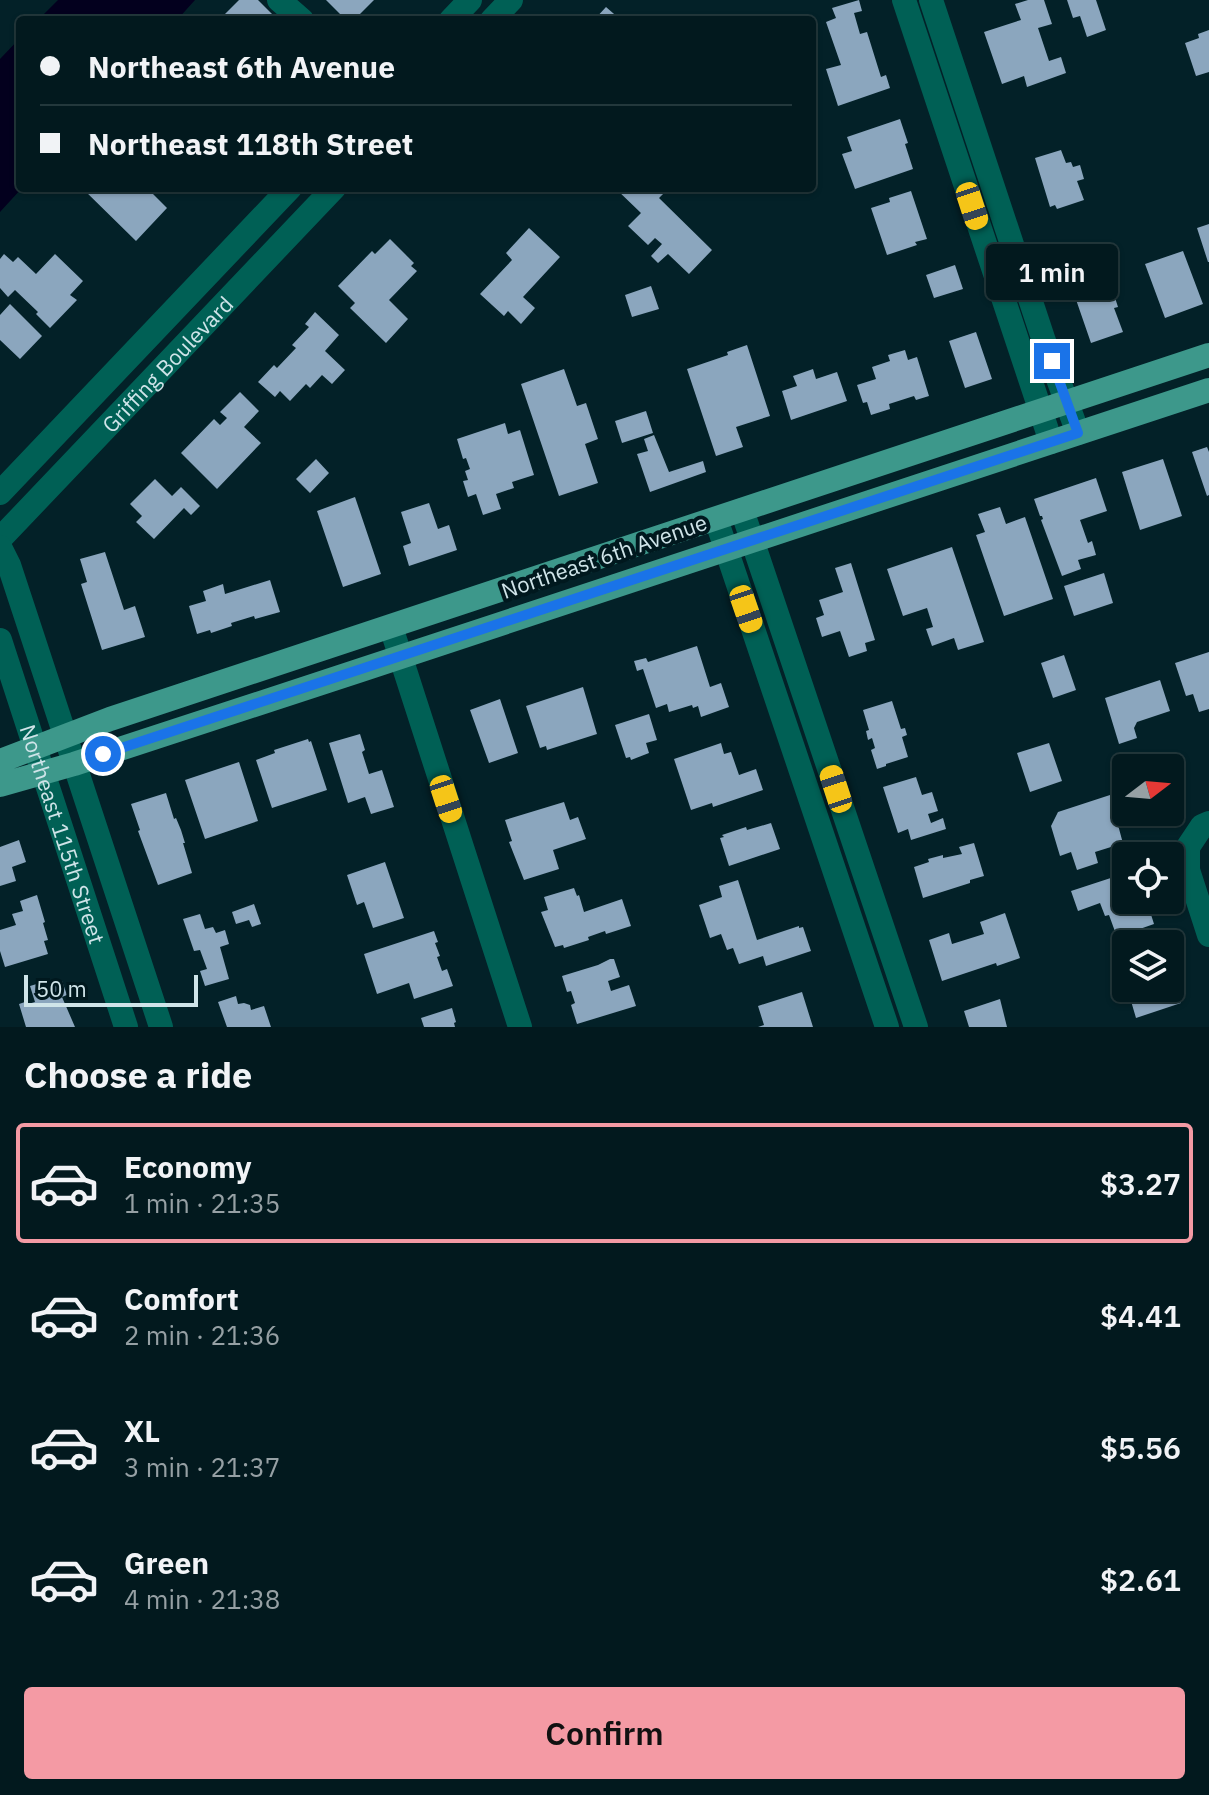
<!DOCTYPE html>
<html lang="en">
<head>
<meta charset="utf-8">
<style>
	body { margin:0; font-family:"IBM Plex Sans",sans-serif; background:#10262b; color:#f1f3f6; height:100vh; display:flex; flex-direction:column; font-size:30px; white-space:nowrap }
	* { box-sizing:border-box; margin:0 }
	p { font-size:26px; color:#96a0a4 }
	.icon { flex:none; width:44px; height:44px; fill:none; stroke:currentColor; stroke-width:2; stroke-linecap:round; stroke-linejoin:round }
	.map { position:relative; height:1027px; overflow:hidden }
	.sheet { display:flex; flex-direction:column; background:#02191e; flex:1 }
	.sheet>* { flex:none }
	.guide { position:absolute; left:16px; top:16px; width:800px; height:176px; border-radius:8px; box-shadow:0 2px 6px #0004,0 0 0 2px #23383c; display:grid; align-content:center; height:176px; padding:0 24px; background:#02191e }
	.needle { width:52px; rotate:74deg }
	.tools { position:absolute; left:1112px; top:754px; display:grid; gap:16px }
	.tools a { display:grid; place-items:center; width:72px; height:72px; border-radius:8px; background:#02191e; box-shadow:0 2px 6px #0004,0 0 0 2px #23383c; font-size:40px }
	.scale { position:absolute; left:24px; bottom:20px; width:174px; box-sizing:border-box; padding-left:8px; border:4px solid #cfe4e9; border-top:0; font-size:22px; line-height:28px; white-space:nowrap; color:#cfe4e9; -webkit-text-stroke:6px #00181e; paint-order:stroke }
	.end { position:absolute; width:36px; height:36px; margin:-18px; border:10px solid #1a73e8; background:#fff; box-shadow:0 0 0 4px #fff }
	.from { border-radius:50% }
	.bubble { position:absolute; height:56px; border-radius:8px; background:#02191e; box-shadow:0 2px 6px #0004,0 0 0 2px #23383c; font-size:26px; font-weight:600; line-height:56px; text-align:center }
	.car { position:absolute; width:24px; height:48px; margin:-24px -12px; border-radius:10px; box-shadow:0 0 6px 2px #0007; background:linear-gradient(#f5c518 24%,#345 0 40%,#f5c518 0 76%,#345 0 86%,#f5c518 0) }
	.guide b { display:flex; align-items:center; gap:28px; height:76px; font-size:30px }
	.guide b+b { border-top:2px solid #23383c }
	.guide i { width:20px; height:20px; background:#f1f3f6 }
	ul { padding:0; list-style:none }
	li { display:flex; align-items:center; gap:24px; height:120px; margin:0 16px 12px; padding:0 8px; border:4px solid transparent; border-radius:8px }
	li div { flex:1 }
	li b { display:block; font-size:30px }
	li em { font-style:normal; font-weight:600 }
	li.on { border-color:#f49aa4 }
	li>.icon { width:72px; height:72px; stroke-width:1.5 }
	h2 { padding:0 24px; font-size:36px; line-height:96px }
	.button { display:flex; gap:16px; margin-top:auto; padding:16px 24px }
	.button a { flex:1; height:92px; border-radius:8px; background:#f49aa4; color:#111; font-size:32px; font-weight:600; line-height:92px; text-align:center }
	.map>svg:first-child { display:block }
	.water { fill:#03001e }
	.building { fill:#8ba6be }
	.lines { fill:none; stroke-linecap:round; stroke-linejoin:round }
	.minor { stroke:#006055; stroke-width:24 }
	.major { stroke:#3d988b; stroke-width:24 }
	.route { stroke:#1a73e8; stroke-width:10 }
	.labels { text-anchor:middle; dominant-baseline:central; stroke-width:8; stroke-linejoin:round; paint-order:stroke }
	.street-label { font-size:22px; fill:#cfe4e9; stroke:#00181e }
</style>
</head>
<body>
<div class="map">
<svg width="1209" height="1027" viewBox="0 0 1209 1027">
	<rect width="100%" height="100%" fill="#032128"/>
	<!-- water -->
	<path class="water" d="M58,0H195L177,20H38Z
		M20,38V188H22L0,212V59Z"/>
	<!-- building -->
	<path class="building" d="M239,0H258L278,20H219Z
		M326,0H374L354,20H346Z
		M859,0L862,11L854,13L860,34L867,32L881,77L886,75L890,88L838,106L826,69L841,65L826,22L836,18L832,8Z
		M1028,0H1044L1052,24L1038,28L1049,61L1061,57L1066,73L1027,87L1024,76L1002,84L984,32L1021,20L1015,4Z
		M1067,0H1096L1106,30L1087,37L1080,16L1073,18Z
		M606,7L621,20H594Z
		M1209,30V72L1196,76L1185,43L1199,38L1198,34Z
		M900,119L908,143L905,144L913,169L855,189L842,154L852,151L847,137Z
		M1061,150L1066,163L1071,162L1073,167L1080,165L1084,179L1077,181L1084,200L1057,209L1055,205L1050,207L1035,158Z
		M82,188H147L167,208L136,241Z
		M615,188H663L666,191L659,198L712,250L689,274L668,254L658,263L651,256L662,244L655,238L648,245L628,226L641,213Z
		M911,191L927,239L915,242L917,245L887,255L871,208L890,202L889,198Z
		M1209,224V262H1208L1197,228Z
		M529,228L560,257L523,297L535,308L521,324L508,311L504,316L480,294L512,260L506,253Z
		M390,239L414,263L411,266L417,271L389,300L408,319L386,343L350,308L355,303L338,286L372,251L375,254Z
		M1183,251L1203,304L1165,318L1145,264Z
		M1095,253L1104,278L1108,276L1118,307L1114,308L1123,332L1091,343L1072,288L1078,286L1070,262Z
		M4,254L13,262L18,257L36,274L55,254L83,281L70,295L77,300L50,328L36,314L38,312L15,290L8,297L0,288V259Z
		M955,265L963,289L934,298L926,275Z
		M651,286L659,309L632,317L625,295Z
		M10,304L42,336L20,359L0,340V315Z
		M315,312L339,335L325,351L345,370L332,384L322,375L310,388L306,384L290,401L280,391L275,397L258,382L274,365L277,368L296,348L292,345L309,327L305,324Z
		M976,332L992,379L965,388L949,341Z
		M747,345L770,416L736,427L743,447L716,456L687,369L728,355L727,352Z
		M905,350L908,360L917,357L929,396L916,400L914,396L889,404L890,409L871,415L867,402L863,403L857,385L876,379L872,367L890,361L888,355Z
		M564,369L577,406L586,403L598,439L585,444L598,483L559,496L521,384Z
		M813,369L816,379L837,372L847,401L791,420L782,391L797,386L793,376Z
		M240,392L259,411L244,427L261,443L217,489L181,453L214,419L220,425L227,418L220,412Z
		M646,411L653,433L622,443L615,421Z
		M505,423L508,434L520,430L534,475L512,482L514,488L496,494L501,509L483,515L476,494L468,497L463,481L468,480L465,471L470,469L466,458L463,459L457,439Z
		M654,435L669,472L703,461L706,472L650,492L637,454L648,451L644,439Z
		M1207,447L1209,452V495L1207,496L1192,452Z
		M316,459L329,473L310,493L296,479Z
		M1163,459L1182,516L1140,530L1122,472Z
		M1096,478L1107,511L1080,520L1088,543L1092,541L1096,555L1078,560L1081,569L1062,576L1041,520L1043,519L1042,516H1040L1034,499Z
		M155,479L172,496L181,487L200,506L191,515L184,508L154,539L136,522L142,516L130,504Z
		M355,497L381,574L343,587L317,511Z
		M429,503L438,529L449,525L457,550L409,566L403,546L411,543L401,512Z
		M1000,507L1006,524L1025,517L1053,599L1004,616L976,535L985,532L978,514Z
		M952,547L984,642L958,650L954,638L932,646L926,629L933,627L927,608L903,616L887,569Z
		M105,552L124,610L135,606L145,637L102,650L81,584L87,582L80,559Z
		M851,563L875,640L865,643L867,651L849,657L840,631L822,637L816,618L824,615L819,600L843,592L835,568Z
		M1104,573L1113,603L1074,616L1064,586Z
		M270,580L280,612L255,619L254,616L231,623L232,626L211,633L210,630L197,634L189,606L206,601L203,591L223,584L225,594Z
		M697,646L710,687L721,683L729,707L701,717L698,706L693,708L692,705L669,712L667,704L656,708L643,669L637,671L634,661L646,658L648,662Z
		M1209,652V709L1199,712L1193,694L1186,696L1175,663Z
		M1064,655L1076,690L1053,698L1041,663Z
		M1160,680L1170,711L1137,722L1134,728L1137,738L1119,744L1105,698Z
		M583,687L597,734L547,750L546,746L540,748L526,706Z
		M500,699L518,753L489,763L470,710Z
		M892,701L901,729L905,728L907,735L902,737L908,757L886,764V766L877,769L871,750L875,748L872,738L868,740L866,731L869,730L863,710Z
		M649,714L657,740L646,743L649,753L631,760L630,757L626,758L615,725Z
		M360,734L365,750L362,752L369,774L382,770L394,807L371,814L365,797L348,803L329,743Z
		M308,739L309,742L311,741L327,790L272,808L256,760L275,753L274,750Z
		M721,743L724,754L731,752L739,775L756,769L763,790L713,807L712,803L691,810L674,759Z
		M1049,743L1062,781L1030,792L1017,753Z
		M239,762L258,821L205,839L185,780Z
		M916,777L922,795L932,792L938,811L928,814L931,823L943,818L946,829L911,840L908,829L898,833L883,787Z
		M166,793L174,819L176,818L181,830L185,843H183L192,873L158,885L138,831L140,830L131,804Z
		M1110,795L1125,851L1114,855L1111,847L1095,852L1098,863L1077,870L1071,852L1060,856L1051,826L1058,812Z
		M564,802L570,820L578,817L586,839L553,850L559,869L524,880L509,842L512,841L505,820Z
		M771,823L780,849L729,866L720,838L724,837L722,835L746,827L747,830Z
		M19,840L26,862L12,867L16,881L0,886V847Z
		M974,843L984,876L970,880V883L923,898L914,867L929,862L928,859L943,855V858L962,854L959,847Z
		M385,862L404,918L373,928L364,902L357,905L347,875Z
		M1126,873V900H1141L1144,907L1148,905L1154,924L1117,937L1109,915L1105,916L1100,903L1078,911L1071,891Z
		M738,880L757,940L799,926V928L803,927L811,951L766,966L763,956L739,964L733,948L727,950L721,934L710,938L699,905L722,897L719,886Z
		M574,888L577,896L579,895L584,912L622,899L631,926L606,934L605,931L588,937L589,940L564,948L563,945L555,947L541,912L548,910L544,897Z
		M37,895L45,922L43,923L48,940L44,941L48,954L5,967L0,951V930L16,925L12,914L23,911L20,901Z
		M254,904L261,924L252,927L249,920L236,924L232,912Z
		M1005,913L1020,958L997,966L996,963L942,981L929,940L949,933L952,944L984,934L980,922Z
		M200,914L205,929L213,927L216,933L225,930L229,944L220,947L229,979L205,986L200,971L207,969L200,950L194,951L183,919Z
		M434,931L438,942L435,943L440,956L437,957L442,971L447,969L453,986L414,999L409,983L377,994L364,954Z
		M610,959H614L620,977L608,981L611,991L629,985L636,1006L577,1024L571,1005L575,1003L571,991L567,992L562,976L598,965Z
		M1126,959V988H1170V981L1173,980L1181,1003L1136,1018L1131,1001L1124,1003L1112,963Z
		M62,981L67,995L62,997L75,1027H26L19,1004L28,1001V1004L35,1002L30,986L40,983L42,988Z
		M802,992L813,1027H758L764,1025L758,1006Z
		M236,996L238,1004L244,1003L250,1005L251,1010L264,1006L271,1027H227L218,1002Z
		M1000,999L1007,1027H969L964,1011Z
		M452,1008L456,1022L454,1023L455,1027H424L421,1018Z"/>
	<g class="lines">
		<!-- minor -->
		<g class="minor">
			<path d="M279,0L302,20"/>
			<path d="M904,0L1051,442"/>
			<path d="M931,0L1044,341L1078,433"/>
			<path d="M451,20L470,0"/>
			<path d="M492,20L511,0"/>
			<path d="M0,493L290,188"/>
			<path d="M742,510L916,1027"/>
			<path d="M716,519L887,1027"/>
			<path id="s1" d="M0,539L334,188"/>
			<path d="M0,547L9,565L161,1027"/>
			<path d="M391,627L520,1027"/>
			<path id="s2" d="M0,640L126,1027"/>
			<path d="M1209,823L1202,826L1188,847V870L1209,935"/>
		</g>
		<!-- major -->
		<path class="major" d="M0,761L110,719L1209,355
			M0,785L74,764L361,670L1209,390"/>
	</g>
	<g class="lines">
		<!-- route -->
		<path class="route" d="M103,754L1078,433L1052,361"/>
	</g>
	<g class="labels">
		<!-- street labels -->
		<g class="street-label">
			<text stroke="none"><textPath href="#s1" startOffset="242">Griffing Boulevard</textPath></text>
			<text transform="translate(604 556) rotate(-19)">Northeast 6th Avenue</text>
			<text stroke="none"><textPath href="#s2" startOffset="204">Northeast 115th Street</textPath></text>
		</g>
	</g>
</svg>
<div class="tools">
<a><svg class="needle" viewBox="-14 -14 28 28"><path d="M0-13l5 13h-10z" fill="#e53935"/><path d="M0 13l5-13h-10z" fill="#96a0a4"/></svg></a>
<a><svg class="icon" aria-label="locate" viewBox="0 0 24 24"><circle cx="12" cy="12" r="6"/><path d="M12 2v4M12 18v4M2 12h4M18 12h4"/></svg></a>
<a><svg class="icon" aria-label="layers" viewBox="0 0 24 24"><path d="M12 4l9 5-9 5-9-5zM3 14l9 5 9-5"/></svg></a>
</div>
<div class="scale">50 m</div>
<i class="end from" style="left:103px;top:754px"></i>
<i class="end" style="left:1052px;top:361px"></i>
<div class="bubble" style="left:986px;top:244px;width:132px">1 min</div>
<i class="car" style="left:972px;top:206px;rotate:162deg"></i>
<i class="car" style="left:746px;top:609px;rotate:161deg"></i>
<i class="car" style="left:836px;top:789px;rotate:342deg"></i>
<i class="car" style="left:446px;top:799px;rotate:162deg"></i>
<div class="guide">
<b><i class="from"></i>Northeast 6th Avenue</b>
<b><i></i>Northeast 118th Street</b>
</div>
</div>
<section class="sheet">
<h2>Choose a ride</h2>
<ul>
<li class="on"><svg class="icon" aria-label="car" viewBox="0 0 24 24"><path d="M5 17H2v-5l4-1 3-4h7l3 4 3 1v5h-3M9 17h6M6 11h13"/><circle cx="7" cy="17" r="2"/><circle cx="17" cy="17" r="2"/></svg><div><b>Economy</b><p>1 min · 21:35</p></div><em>$3.27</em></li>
<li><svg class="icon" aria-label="car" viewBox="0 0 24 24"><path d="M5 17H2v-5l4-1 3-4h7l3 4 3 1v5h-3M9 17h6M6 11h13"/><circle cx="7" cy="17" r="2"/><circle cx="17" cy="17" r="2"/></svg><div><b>Comfort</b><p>2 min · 21:36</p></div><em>$4.41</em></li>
<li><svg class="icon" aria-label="car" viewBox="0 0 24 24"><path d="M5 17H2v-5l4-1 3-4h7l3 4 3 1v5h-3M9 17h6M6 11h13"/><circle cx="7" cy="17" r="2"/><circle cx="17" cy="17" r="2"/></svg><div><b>XL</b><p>3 min · 21:37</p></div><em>$5.56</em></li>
<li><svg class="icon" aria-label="car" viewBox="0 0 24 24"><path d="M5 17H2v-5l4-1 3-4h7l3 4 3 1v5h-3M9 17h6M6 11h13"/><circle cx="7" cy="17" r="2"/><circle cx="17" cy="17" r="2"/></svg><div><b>Green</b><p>4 min · 21:38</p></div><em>$2.61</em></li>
</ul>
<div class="button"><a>Confirm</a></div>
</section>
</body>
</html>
